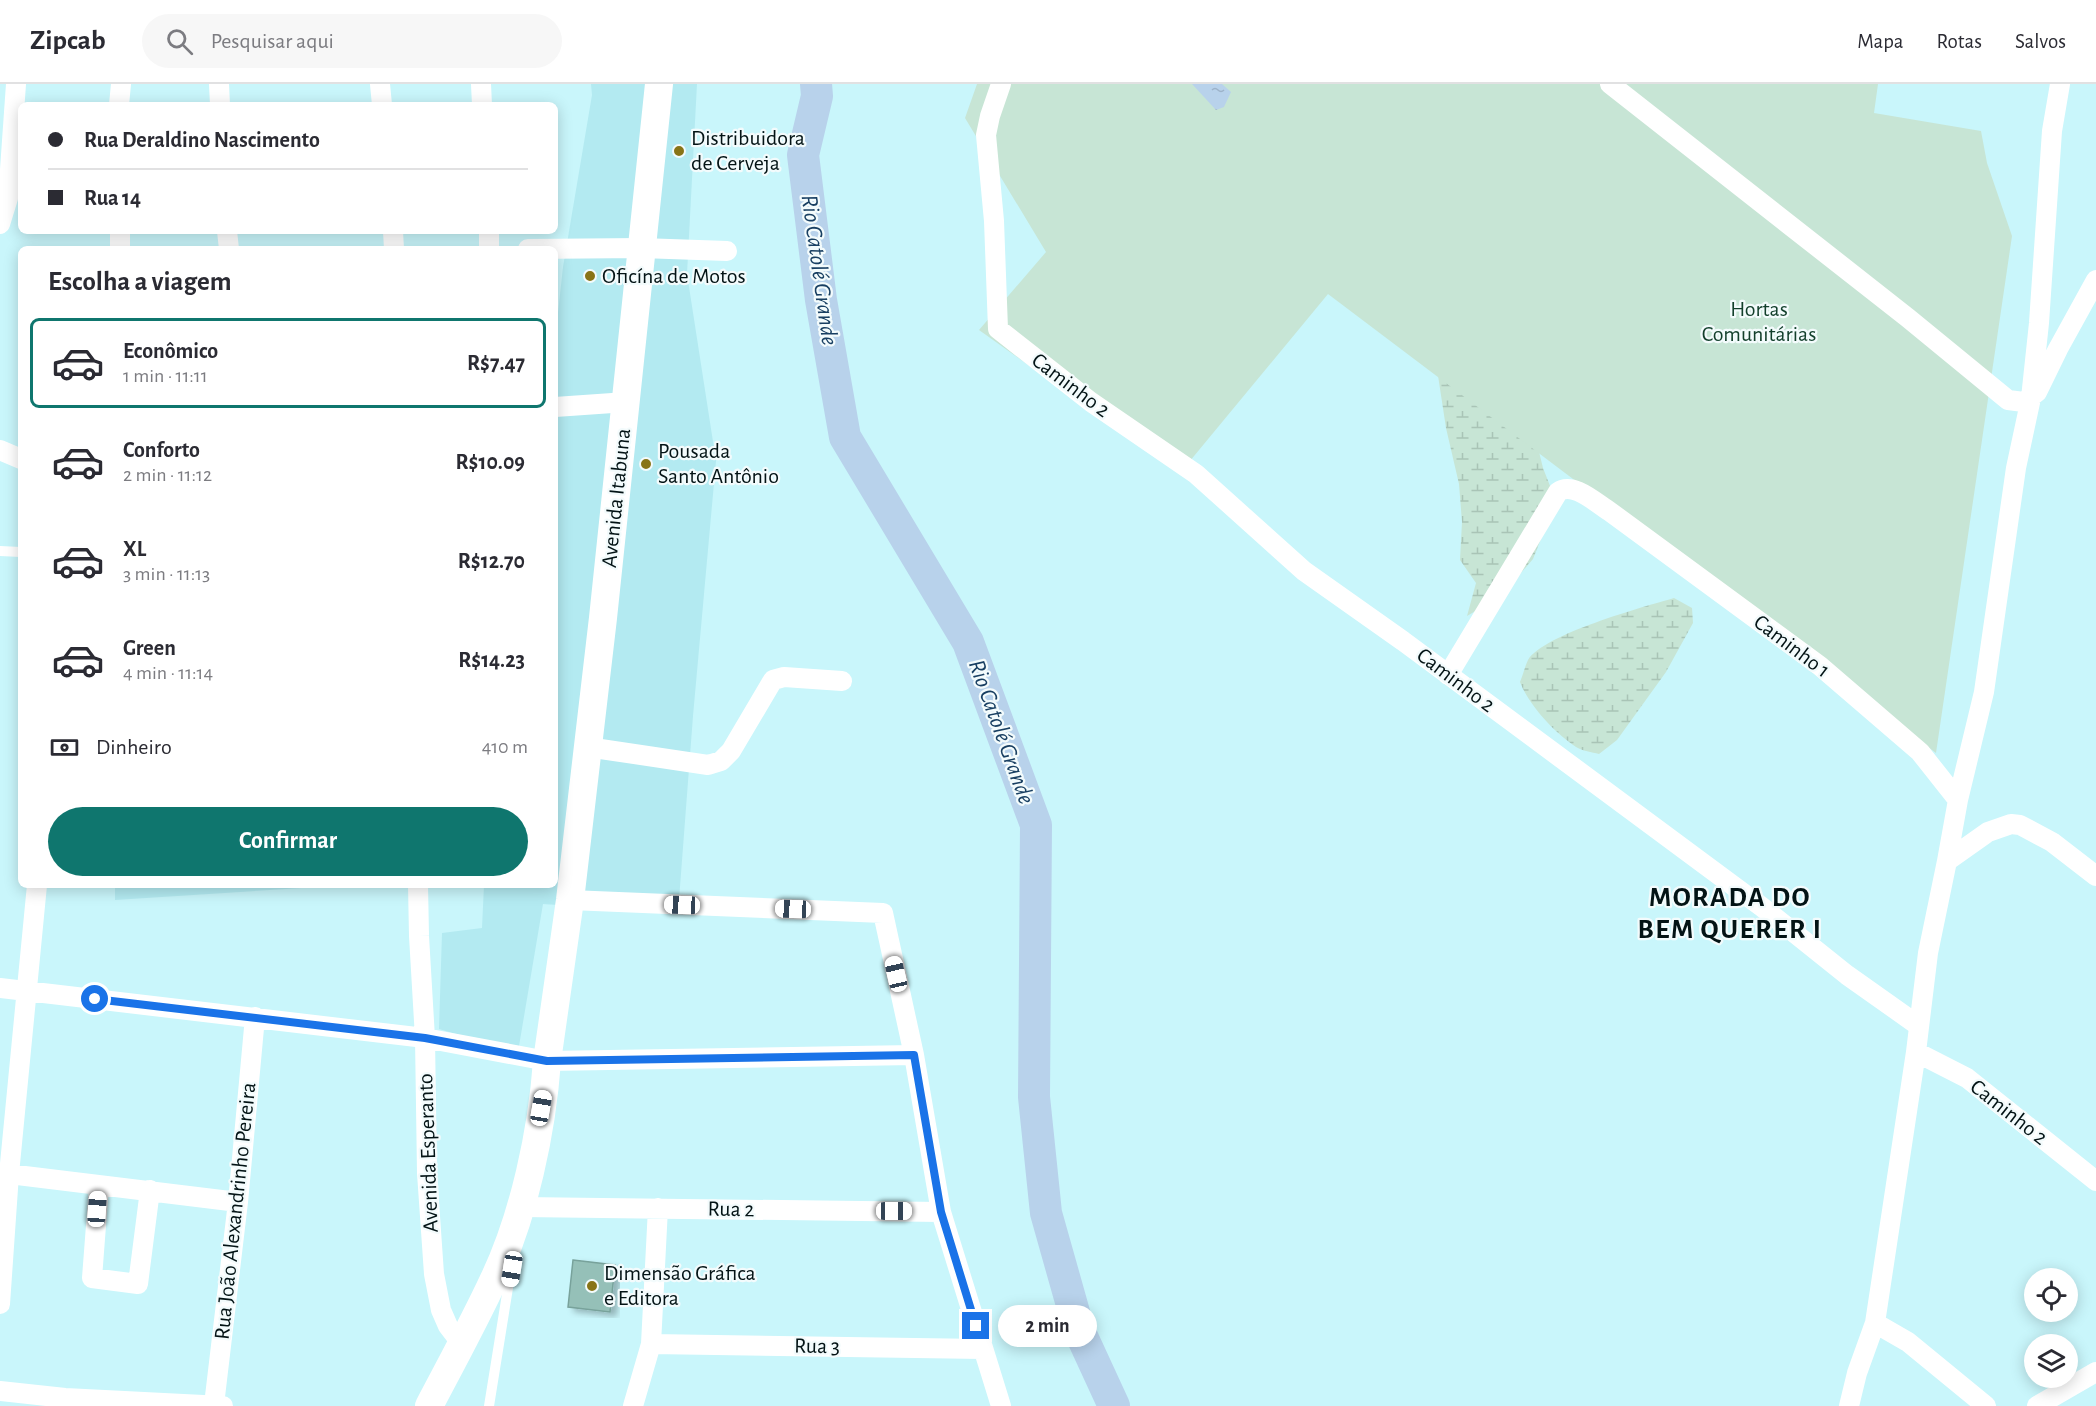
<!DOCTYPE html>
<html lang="pt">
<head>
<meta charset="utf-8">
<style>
	body { margin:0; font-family:"Alegreya Sans",sans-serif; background:#f7f7f7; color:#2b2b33; height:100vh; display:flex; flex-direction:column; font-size:22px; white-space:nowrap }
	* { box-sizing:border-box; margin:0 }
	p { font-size:20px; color:#7c7c81 }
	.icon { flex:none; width:33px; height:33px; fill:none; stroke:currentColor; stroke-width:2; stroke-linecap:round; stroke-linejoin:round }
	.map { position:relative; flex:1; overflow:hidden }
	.drawer { position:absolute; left:18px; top:162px; width:540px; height:642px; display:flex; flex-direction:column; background:#fff; border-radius:9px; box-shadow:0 3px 15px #0003 }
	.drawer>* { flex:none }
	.guide { position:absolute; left:18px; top:18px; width:540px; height:132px; border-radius:9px; box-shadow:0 3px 15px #0003; display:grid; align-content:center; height:132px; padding:0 30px; background:#fff }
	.tools { position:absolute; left:2024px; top:1184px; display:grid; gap:12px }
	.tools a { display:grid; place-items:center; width:54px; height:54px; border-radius:50%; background:#fff; box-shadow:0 3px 15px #0003; font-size:30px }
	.end { position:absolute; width:27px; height:27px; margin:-14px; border:8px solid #1a73e8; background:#fff; box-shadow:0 0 0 3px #fff }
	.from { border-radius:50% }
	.bubble { position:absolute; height:42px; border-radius:21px; background:#fff; box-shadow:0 3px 15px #0003; font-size:20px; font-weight:600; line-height:42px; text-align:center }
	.car { position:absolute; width:18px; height:36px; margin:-18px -9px; border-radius:8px; box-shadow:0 0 4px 2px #0007; background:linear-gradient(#fff 24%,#345 0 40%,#fff 0 76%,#345 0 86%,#fff 0) }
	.guide b { display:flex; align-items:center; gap:21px; height:57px; font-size:22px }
	.guide b+b { border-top:2px solid #e1e1e2 }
	.guide i { width:15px; height:15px; background:#2b2b33 }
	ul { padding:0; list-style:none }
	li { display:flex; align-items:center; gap:18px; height:90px; margin:0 12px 9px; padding:0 18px; border:3px solid transparent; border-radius:9px }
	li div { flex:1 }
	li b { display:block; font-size:22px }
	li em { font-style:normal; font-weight:600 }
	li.current { border-color:#0f766e }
	li>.icon { width:54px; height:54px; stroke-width:1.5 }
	h2 { padding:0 30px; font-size:27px; line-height:72px }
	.pay { display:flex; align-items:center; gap:15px; height:66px; padding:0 30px; font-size:22px }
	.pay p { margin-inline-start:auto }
	.button { display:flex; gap:12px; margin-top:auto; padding:12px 30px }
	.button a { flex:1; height:69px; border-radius:36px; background:#0f766e; color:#fff; font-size:24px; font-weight:600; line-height:69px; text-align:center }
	header { display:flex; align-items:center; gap:36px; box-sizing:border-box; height:84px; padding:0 30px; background:#fff; border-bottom:2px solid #e1e1e2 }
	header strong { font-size:28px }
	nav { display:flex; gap:33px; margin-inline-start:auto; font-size:21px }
	.search { width:420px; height:54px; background:#f7f7f7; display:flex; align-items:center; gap:15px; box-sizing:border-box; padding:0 21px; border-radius:33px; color:#7c7c81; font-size:22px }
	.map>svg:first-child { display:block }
	.built { fill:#b3eaf1 }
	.wetland { fill:url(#wetland-marsh) }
	.garden { fill:#c7e5d5 }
	.water { fill:url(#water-ripples) }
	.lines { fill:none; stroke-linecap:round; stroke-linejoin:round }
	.river { stroke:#b8d2eb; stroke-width:32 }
	.building { fill:#95c0b8; stroke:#78a29b; stroke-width:1.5; filter:url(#shadow) }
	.service { stroke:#fff; stroke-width:10 }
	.minor { stroke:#fff; stroke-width:20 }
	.secondary { stroke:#fff; stroke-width:28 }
	.route { stroke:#1a73e8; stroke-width:8 }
	.poi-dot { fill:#887417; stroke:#f3fbfc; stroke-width:2 }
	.labels { text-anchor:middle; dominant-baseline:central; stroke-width:4.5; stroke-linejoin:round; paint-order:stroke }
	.poi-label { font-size:22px; fill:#031315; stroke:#f3fbfc; text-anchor:start }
	.park-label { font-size:22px; fill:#123f2b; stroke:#f3fbfc }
	.street-label { font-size:22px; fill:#031315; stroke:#f3fbfc }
	.water-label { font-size:24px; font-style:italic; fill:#183f62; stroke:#f3fbfc }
	.district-label { font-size:28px; font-weight:bold; letter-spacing:1.5px; fill:#031315; stroke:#f3fbfc }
</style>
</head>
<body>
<header>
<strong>Zipcab</strong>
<div class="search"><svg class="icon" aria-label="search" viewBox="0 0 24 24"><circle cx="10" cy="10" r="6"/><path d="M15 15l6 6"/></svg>Pesquisar aqui</div>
<nav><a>Mapa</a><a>Rotas</a><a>Salvos</a></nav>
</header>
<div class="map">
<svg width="2096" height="1322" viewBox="0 0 2096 1322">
	<defs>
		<pattern id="wetland-marsh" width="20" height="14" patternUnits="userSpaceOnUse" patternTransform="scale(1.5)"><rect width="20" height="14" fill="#c7e5d5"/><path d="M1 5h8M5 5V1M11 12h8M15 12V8" fill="none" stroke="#a9c4b6"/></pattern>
		<pattern id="water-ripples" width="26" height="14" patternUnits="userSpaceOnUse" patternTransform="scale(1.5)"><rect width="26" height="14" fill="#b8d2eb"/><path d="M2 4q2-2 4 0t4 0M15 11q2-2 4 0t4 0" fill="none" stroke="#9db3c9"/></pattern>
		<filter id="shadow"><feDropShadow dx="6" dy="4" stdDeviation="3" flood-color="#0004"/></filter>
	</defs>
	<rect width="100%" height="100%" fill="#c9f6fb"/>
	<!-- built -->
	<path class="built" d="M591,0H697L687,190L716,377L693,632L678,829L543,820L518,968L439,945L442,849L482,844L484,801H555V256L563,183L592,11Z
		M115,801H349L115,816Z"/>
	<!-- wetland -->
	<path class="wetland" d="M1437,285L1529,327L1543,384L1556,417L1533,475L1501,512L1467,532L1476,499L1460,476L1462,438L1459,400L1446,344Z
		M1674,514L1692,524L1693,539L1666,588L1617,656L1599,670C1592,668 1582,667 1576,663C1555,649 1529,622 1520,598C1523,591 1525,582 1528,576C1544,550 1643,523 1674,514Z"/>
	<!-- garden -->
	<path class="garden" d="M977,0H1878L1874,29L1981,47L1987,79L2012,152L1936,669L1328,210L1180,389L979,246L1046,168L965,34Z"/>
	<!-- water -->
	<path class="water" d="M1192,0H1222L1231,8L1224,23L1216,26Z"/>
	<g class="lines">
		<!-- river -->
		<path class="river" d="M816,0L817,12L803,71L821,216L845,353L968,558L1036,741L1034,1013L1046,1129L1079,1246L1114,1322"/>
	</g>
	<!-- building -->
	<path class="building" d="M573,1176L615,1181L610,1228L568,1223Z"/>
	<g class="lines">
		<!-- service -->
		<path class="service" d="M0,467L21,468
			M489,1322L512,1179"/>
		<!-- minor -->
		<path class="minor" d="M219,0L220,21
			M380,0L382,21
			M481,0L482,21
			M1001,0L990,32L986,51L994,137L998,245L1091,318L1196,390L1304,487L1403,557L1762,823L1847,891L1919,942
			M1610,0L1908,234L2008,316L2024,318L2037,308L2058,265L2096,196
			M119,21L121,0
			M0,140L8,114L16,0
			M227,147L229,165
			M393,147L394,165
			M489,147V165
			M120,165V147
			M528,165L641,164L727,167
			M555,323L627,318
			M0,366L21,375
			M1448,591L1558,408C1573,397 1596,419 1609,427L1820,582L1920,668L1958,716
			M587,663L708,681L721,677L731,667L773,596L784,593L842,597
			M1947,777L1958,716L1984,608L2016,384L2031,314L2039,239L2052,47L2060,0
			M418,801L419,852L425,954L427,1089L434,1190L441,1226L448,1242L461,1259
			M570,816L883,829L914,971L941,1128L1001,1322
			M0,904L425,954L547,977L914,971
			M1916,968L1967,994L2096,1097
			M0,1089L238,1118
			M99,1102L92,1194L138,1200L150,1106
			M521,1123L941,1128
			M0,1220L9,1090L37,801
			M1875,1239L1908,1258L1986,1322
			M651,1260L983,1265
			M0,1307L65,1314L223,1322
			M214,1321L238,1118L255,933
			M633,1322L651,1260L658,1124
			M1849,1322L1857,1289L1875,1239L1916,968L1928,869L1947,777L1988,748L2011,740L2020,741L2052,758L2096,792
			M2037,1322L2096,1288"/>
		<!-- secondary -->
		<path class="secondary" d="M429,1322C451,1280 474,1238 494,1195C524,1132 542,1047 547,977L570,816L603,534L659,0"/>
	</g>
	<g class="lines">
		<!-- route -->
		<path class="route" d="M95,915L425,954L547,977L914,971L941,1128L976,1242"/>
	</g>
	<!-- markers -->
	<g class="poi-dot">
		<circle cx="679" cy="67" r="6"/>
		<circle cx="590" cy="192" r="6"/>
		<circle cx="646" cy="380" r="6"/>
		<circle cx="592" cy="1202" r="6"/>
	</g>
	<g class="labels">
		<!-- poi labels -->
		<g class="poi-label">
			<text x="691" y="54">Distribuidora<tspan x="691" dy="25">de Cerveja</tspan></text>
			<text x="602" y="192">Oficína de Motos</text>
			<text x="658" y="367">Pousada<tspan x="658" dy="25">Santo Antônio</tspan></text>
			<text x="604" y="1189">Dimensão Gráfica<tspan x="604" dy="25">e Editora</tspan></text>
		</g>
		<!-- park labels -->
		<g class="park-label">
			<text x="1759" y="225">Hortas<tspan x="1759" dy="25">Comunitárias</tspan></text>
		</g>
		<!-- street labels -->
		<g class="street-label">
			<text transform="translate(1071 301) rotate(37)">Caminho 2</text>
			<text transform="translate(616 414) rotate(-84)">Avenida Itabuna</text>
			<text transform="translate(1792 562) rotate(37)">Caminho 1</text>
			<text transform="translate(1456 596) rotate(37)">Caminho 2</text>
			<text transform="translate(2009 1028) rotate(38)">Caminho 2</text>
			<text transform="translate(428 1069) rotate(-92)">Avenida Esperanto</text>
			<text transform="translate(731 1125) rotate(1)">Rua 2</text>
			<text transform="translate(235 1127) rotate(-84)">Rua João Alexandrinho Pereira</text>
			<text transform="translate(817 1262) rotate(1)">Rua 3</text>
		</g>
		<!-- water labels -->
		<g class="water-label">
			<text transform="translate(819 186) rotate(82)">Rio Catolé Grande</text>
			<text transform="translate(1001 648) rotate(70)">Rio Catolé Grande</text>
		</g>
		<!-- district labels -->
		<g class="district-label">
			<text x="1730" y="814">MORADA DO<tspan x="1730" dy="32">BEM QUERER I</tspan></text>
		</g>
	</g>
</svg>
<div class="tools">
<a><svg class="icon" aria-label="locate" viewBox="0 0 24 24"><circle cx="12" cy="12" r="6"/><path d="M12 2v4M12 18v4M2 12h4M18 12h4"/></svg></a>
<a><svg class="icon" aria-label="layers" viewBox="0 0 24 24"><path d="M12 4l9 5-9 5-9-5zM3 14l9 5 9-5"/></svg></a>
</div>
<i class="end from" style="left:95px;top:915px"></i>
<i class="end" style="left:976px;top:1242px"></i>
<div class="bubble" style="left:998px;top:1221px;width:99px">2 min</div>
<i class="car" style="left:682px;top:821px;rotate:272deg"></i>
<i class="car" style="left:793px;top:825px;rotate:272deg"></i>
<i class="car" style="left:896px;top:890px;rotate:347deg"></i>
<i class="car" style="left:541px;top:1024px;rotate:10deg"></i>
<i class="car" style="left:97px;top:1125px;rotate:4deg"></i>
<i class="car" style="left:894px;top:1127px;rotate:90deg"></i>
<i class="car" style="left:512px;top:1185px;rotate:189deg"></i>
<div class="guide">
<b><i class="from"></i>Rua Deraldino Nascimento</b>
<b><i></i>Rua 14</b>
</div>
<section class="drawer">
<h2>Escolha a viagem</h2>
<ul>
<li class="current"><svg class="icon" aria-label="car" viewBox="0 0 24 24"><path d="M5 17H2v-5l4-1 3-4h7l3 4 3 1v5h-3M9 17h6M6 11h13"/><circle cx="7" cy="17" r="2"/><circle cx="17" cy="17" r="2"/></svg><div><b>Econômico</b><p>1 min · 11:11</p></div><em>R$7.47</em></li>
<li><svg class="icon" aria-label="car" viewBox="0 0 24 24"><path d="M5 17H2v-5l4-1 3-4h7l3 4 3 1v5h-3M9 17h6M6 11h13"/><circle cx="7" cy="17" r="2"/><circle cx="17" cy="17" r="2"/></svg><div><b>Conforto</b><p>2 min · 11:12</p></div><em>R$10.09</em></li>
<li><svg class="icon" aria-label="car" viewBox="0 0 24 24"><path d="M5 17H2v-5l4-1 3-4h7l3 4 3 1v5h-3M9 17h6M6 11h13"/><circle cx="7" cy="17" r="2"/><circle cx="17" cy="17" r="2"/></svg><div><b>XL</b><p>3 min · 11:13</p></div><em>R$12.70</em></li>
<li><svg class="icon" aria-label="car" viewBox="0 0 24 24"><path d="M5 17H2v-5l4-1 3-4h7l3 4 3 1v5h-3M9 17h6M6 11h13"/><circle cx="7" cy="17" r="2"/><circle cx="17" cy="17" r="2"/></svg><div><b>Green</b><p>4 min · 11:14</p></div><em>R$14.23</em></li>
</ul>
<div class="pay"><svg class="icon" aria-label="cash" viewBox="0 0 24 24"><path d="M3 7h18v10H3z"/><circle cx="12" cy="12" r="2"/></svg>Dinheiro<p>410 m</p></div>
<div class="button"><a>Confirmar</a></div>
</section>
</div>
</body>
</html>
